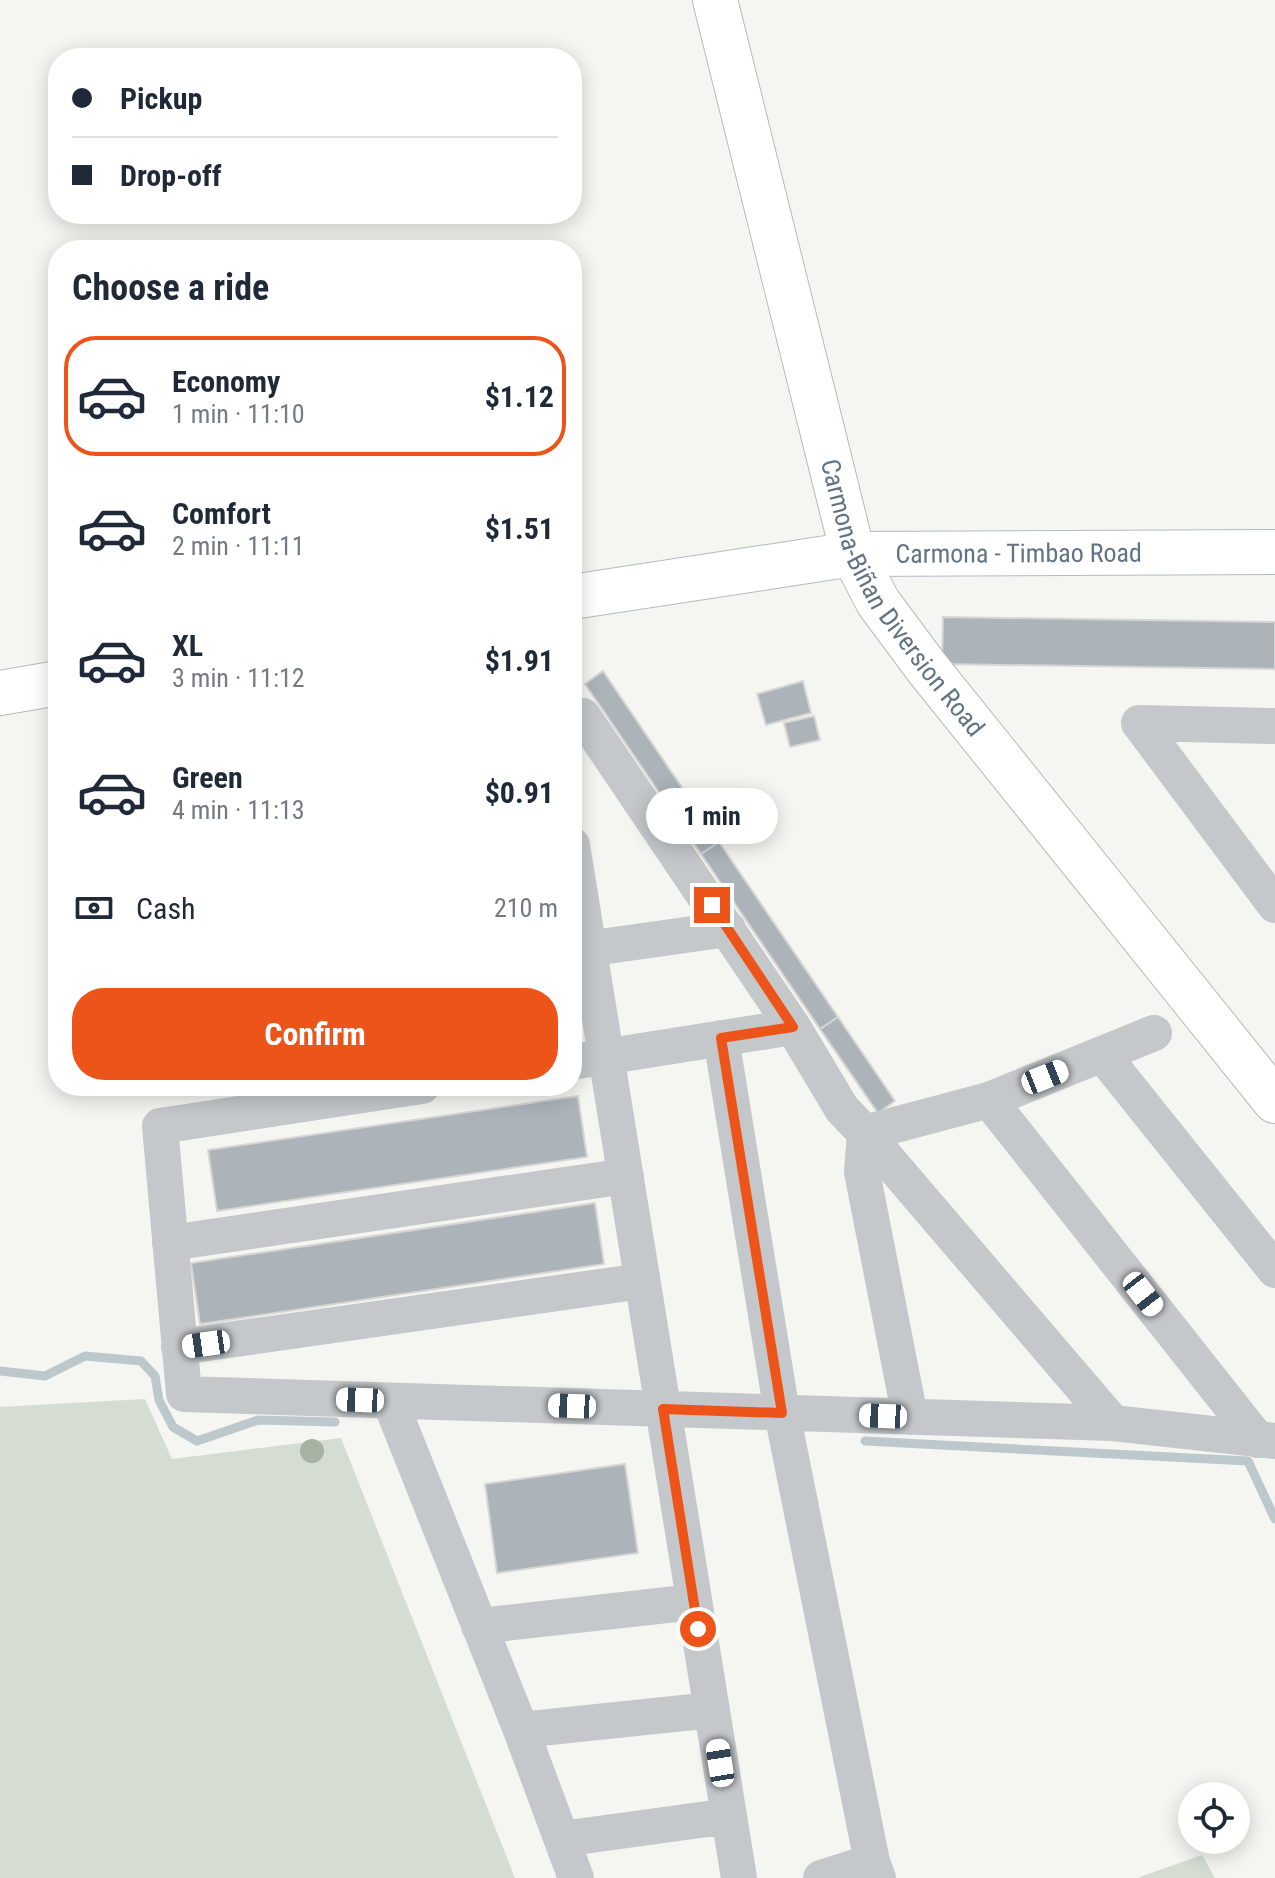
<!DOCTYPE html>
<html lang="en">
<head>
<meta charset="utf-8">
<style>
	body { margin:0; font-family:"Roboto Condensed",sans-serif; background:#f2f2f3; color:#1f2937; height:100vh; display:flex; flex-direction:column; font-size:30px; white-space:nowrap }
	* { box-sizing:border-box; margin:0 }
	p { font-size:26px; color:#747a83 }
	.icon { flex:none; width:44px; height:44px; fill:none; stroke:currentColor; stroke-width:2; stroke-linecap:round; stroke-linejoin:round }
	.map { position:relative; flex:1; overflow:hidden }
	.side { position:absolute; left:48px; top:240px; width:534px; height:856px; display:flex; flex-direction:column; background:#fff; border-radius:32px; box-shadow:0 4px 20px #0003 }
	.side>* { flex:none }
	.top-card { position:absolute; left:48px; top:48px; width:534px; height:176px; border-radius:32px; box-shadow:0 4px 20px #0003; display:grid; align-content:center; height:176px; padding:0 24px; background:#fff }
	.tools { position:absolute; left:1178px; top:1782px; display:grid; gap:16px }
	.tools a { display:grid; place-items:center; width:72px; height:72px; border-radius:50%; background:#fff; box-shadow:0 4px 20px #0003; font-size:40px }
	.end { position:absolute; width:36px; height:36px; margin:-18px; border:10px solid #ed541a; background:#fff; box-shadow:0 0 0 4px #fff }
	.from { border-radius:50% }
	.bubble { position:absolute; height:56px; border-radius:28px; background:#fff; box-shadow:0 4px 20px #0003; font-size:26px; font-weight:700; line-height:56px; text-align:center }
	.car { position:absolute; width:24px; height:48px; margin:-24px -12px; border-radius:10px; box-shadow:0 0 6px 2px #0007; background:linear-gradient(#fff 24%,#345 0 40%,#fff 0 76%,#345 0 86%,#fff 0) }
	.top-card b { display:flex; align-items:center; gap:28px; height:76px; font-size:30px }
	.top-card b+b { border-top:2px solid #e0e1e3 }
	.top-card i { width:20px; height:20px; background:#1f2937 }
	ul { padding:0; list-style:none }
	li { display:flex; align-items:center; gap:24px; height:120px; margin:0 16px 12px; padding:0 8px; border:4px solid transparent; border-radius:32px }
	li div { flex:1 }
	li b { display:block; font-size:30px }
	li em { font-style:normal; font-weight:700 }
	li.current { border-color:#ed541a }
	li>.icon { width:72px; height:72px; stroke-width:1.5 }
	h2 { padding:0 24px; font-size:36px; line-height:96px }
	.pay { display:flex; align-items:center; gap:20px; height:88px; padding:0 24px; font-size:30px }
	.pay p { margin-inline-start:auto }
	.action { display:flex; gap:16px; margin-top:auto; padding:16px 24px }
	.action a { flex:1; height:92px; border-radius:32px; background:#ed541a; color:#fff; font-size:32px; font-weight:700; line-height:92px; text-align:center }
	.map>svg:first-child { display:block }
	.green { fill:#d5ddd2 }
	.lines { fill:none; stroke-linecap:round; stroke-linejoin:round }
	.stream { stroke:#bdc8cd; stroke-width:9 }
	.building { fill:#acb4ba; stroke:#d6d6d4; stroke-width:2 }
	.secondary-casing { stroke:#b6bbc0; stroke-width:46 }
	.street { stroke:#c4c8cb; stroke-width:36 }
	.secondary { stroke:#fff; stroke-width:44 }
	.tree { fill:#a6b2a2 }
	.route { stroke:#ed541a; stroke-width:10 }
	.labels { text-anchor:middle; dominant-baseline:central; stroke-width:8; stroke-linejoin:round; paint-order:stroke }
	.street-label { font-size:26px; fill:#627384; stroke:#fff }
</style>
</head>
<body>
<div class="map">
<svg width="1275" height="1878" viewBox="0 0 1275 1878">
	<rect width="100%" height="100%" fill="#f5f5f1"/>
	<!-- green -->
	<path class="green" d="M145,1399L172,1459L341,1438L515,1878H0V1407Z
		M1202,1855L1215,1878H1137Z"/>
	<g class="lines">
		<!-- stream -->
		<path class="stream" d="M0,1371L45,1376L85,1356L141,1361L155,1376L159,1400L173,1427L197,1441L258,1420L335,1422
			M865,1441L1248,1461L1275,1519"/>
	</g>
	<!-- building -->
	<path class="building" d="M943,617L1275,622V669L942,664Z
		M603,671L719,842L701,854L585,684Z
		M803,681L811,713L766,725L757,694Z
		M814,716L820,740L790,747L784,723Z
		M719,842L838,1017L820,1029L701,854Z
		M838,1017L895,1101L878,1113L820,1029Z
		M578,1096L587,1157L217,1211L208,1150Z
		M595,1203L604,1264L200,1324L191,1263Z
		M625,1464L638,1553L497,1573L485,1484Z"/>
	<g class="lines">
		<defs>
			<g id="secondary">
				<path id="s1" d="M715,0L853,554L878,602L927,668L1275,1101"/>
				<path id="s2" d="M572,597L853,554L1275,552"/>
				<path d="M0,693L58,683"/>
			</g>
		</defs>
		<!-- secondary casing -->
		<use href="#secondary" class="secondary-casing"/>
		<!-- street -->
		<path class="street" d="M572,718L583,716L793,1027L842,1109L865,1133L989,1100L1154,1033
			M1139,723L1275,905
			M1139,723L1275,726
			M572,845L739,1878
			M572,951L728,929
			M721,1038L782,1413L872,1862L878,1878
			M1102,1054L1275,1270
			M572,1062L793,1027
			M422,1086L160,1126L184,1394L1113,1423L1275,1441
			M989,1100L1258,1440
			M865,1133L1113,1423
			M865,1133L862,1172L910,1417
			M170,1243L626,1176
			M179,1347L642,1281
			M390,1401L521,1730L576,1878
			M479,1626L694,1602
			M521,1730L712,1710
			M562,1839L729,1816
			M821,1878L872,1862"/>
		<!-- secondary -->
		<use href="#secondary" class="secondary"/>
	</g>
	<!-- trees -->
	<circle class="tree" cx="312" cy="1451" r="12"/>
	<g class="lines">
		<!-- route -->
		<path class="route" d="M698,1629L663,1409L782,1413L721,1038L793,1027L712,905"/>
	</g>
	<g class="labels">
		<!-- street labels -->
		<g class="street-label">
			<text stroke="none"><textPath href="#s2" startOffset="450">Carmona - Timbao Road</textPath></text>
			<text stroke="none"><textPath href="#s1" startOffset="632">Carmona-Biñan Diversion Road</textPath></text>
		</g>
	</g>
</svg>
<div class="tools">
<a><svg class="icon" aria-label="locate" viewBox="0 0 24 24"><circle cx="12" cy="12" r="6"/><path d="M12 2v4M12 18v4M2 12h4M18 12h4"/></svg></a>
</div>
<i class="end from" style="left:698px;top:1629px"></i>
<i class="end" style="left:712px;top:905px"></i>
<div class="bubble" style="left:646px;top:788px;width:132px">1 min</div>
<i class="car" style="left:1045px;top:1077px;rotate:68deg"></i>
<i class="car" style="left:1143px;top:1294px;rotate:142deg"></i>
<i class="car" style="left:206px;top:1344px;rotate:262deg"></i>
<i class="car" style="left:360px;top:1400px;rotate:272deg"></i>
<i class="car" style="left:572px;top:1406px;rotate:272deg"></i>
<i class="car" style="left:883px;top:1416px;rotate:272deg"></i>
<i class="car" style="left:720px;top:1763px;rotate:351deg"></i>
<div class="top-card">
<b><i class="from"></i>Pickup</b>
<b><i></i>Drop-off</b>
</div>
<section class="side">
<h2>Choose a ride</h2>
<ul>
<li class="current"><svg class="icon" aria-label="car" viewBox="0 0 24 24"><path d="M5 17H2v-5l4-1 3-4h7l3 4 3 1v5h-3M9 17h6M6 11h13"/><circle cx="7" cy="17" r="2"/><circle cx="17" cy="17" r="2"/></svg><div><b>Economy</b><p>1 min · 11:10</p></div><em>$1.12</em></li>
<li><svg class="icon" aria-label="car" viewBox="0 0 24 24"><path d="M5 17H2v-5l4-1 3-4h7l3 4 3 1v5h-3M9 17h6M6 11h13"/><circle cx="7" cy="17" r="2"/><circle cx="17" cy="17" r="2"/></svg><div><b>Comfort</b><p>2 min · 11:11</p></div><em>$1.51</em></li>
<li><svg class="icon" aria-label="car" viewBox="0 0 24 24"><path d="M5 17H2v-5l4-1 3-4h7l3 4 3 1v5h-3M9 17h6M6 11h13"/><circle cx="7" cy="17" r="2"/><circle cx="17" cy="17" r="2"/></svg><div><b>XL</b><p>3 min · 11:12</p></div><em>$1.91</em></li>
<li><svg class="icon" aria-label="car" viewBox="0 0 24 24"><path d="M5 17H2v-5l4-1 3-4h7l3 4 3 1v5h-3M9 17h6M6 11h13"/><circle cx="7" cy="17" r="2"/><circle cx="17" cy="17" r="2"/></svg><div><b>Green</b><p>4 min · 11:13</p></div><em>$0.91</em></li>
</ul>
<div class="pay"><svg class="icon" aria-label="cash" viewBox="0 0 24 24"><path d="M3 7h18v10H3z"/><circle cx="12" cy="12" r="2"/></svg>Cash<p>210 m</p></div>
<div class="action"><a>Confirm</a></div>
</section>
</div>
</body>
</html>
